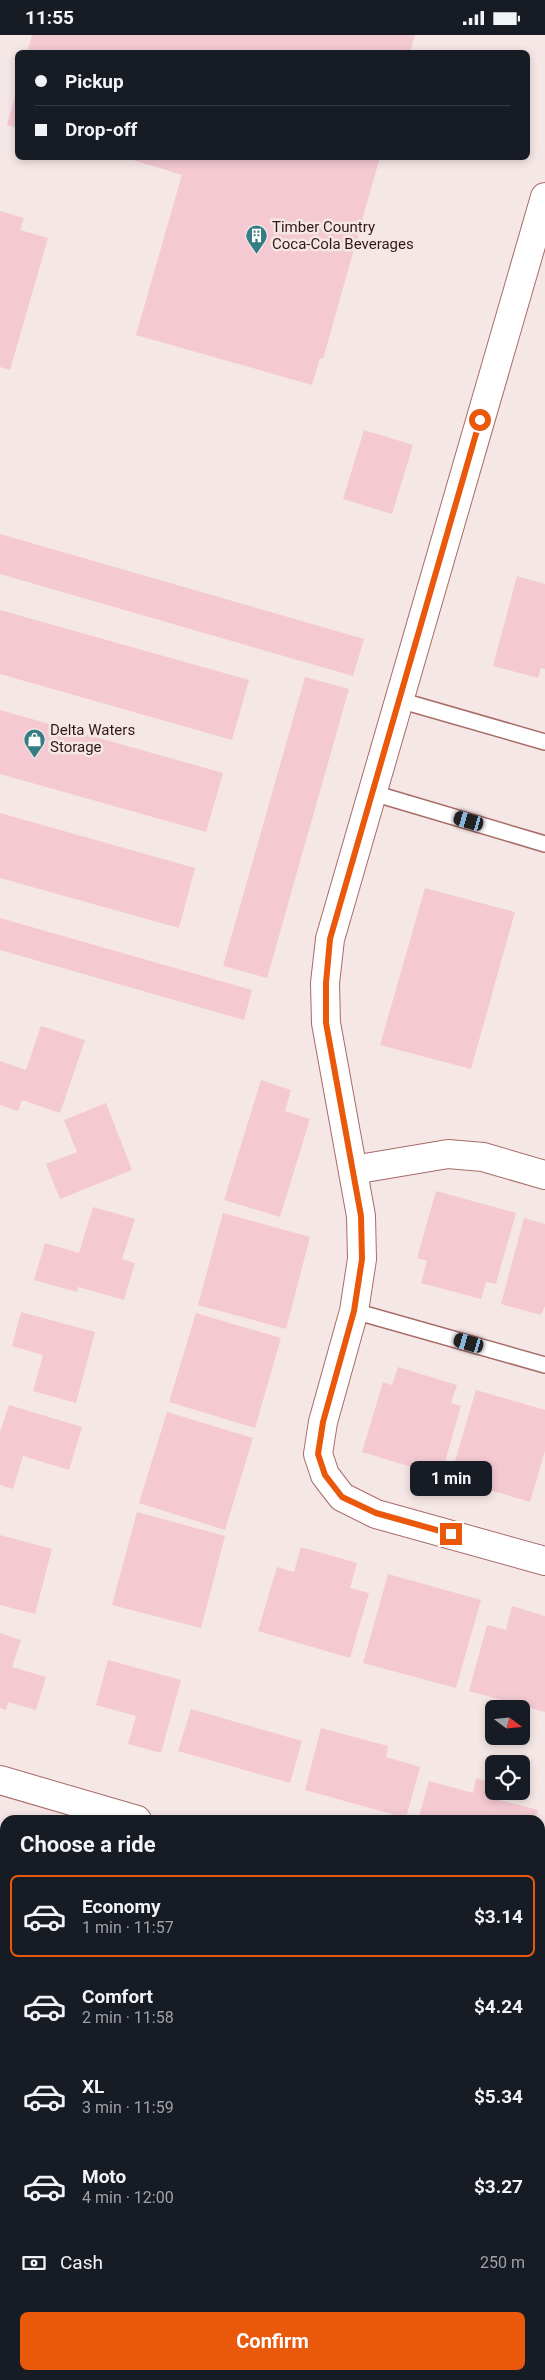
<!DOCTYPE html>
<html lang="en">
<head>
<meta charset="utf-8">
<style>
	body { margin:0; font-family:Roboto,sans-serif; background:#20242c; color:#f1f3f6; height:100vh; display:flex; flex-direction:column; font-size:19px; white-space:nowrap }
	* { box-sizing:border-box; margin:0 }
	p { font-size:16px; color:#9ea1a6 }
	.icon { flex:none; width:28px; height:28px; fill:none; stroke:currentColor; stroke-width:2; stroke-linecap:round; stroke-linejoin:round }
	.map { position:relative; flex:1; overflow:hidden }
	.sheet { position:absolute; left:0px; top:1780px; width:545px; height:565px; display:flex; flex-direction:column; background:#171b24; border-radius:15px 15px 0 0; box-shadow:0 2px 8px #0003 }
	.sheet>* { flex:none }
	.guide { position:absolute; left:15px; top:15px; width:515px; height:110px; border-radius:8px; box-shadow:0 2px 8px #0003; display:grid; align-content:center; height:110px; padding:0 20px; background:#171b24 }
	.needle { width:32px; rotate:106deg }
	.controls { position:absolute; left:485px; top:1665px; display:grid; gap:10px }
	.controls a { display:grid; place-items:center; width:45px; height:45px; border-radius:8px; background:#171b24; box-shadow:0 2px 8px #0003; font-size:25px }
	.end { position:absolute; width:22px; height:22px; margin:-11px; border:6px solid #ea580c; background:#fff; box-shadow:0 0 0 2px #fff }
	.from { border-radius:50% }
	.bubble { position:absolute; height:35px; border-radius:8px; background:#171b24; box-shadow:0 2px 8px #0003; font-size:16px; font-weight:700; line-height:35px; text-align:center }
	.car { position:absolute; width:15px; height:30px; margin:-15px -8px; border-radius:6px; box-shadow:0 0 4px 1px #0007; background:linear-gradient(#222 24%,#8ab4d8 0 40%,#222 0 76%,#8ab4d8 0 86%,#222 0) }
	.guide b { display:flex; align-items:center; gap:18px; height:48px; font-size:19px }
	.guide b+b { border-top:1px solid #363941 }
	.guide i { width:12px; height:12px; background:#f1f3f6 }
	ul { padding:0; list-style:none }
	li { display:flex; align-items:center; gap:15px; height:82px; margin:0 10px 8px; padding:0 10px; border:2px solid transparent; border-radius:8px }
	li div { flex:1 }
	li b { display:block; font-size:19px }
	li em { font-style:normal; font-weight:700 }
	li.current { border-color:#ea580c }
	li>.icon { width:45px; height:45px; stroke-width:1.5 }
	h2 { padding:0 20px; font-size:22px; line-height:60px }
	.pay { display:flex; align-items:center; gap:12px; height:55px; padding:0 20px; font-size:19px }
	.pay p { margin-inline-start:auto }
	.button { display:flex; gap:10px; margin-top:auto; padding:10px 20px }
	.button a { flex:1; height:58px; border-radius:8px; background:#ea580c; color:#fff; font-size:20px; font-weight:700; line-height:58px; text-align:center }
	.status { display:flex; justify-content:space-between; align-items:center; height:35px; padding:0 25px; background:#171b24; direction:ltr }
	.status svg { height:14px; fill:currentColor }
	.map>svg:first-child { display:block }
	.building { fill:#f4c9d2 }
	.lines { fill:none; stroke-linecap:round; stroke-linejoin:round }
	.service-casing { stroke:#a86b66; stroke-width:18 }
	.minor-casing { stroke:#a86b66; stroke-width:30 }
	.tertiary-casing { stroke:#a86b66; stroke-width:30 }
	.service { stroke:#fff; stroke-width:15 }
	.minor { stroke:#fff; stroke-width:28 }
	.tertiary { stroke:#fff; stroke-width:28 }
	.route { stroke:#ea580c; stroke-width:6 }
	.labels { text-anchor:middle; dominant-baseline:central; stroke-width:5; stroke-linejoin:round; paint-order:stroke }
	.poi-label { font-size:15px; fill:#321918; stroke:#f5e7e6; text-anchor:start }
</style>
</head>
<body>
<div class="status"><b>11:55</b><svg viewBox="0 0 49 12"><path d="M0 12V9h3v3zM5 12V6h3v6zM10 12V3h3v9zM15 12V0h3v12zM26 1h20v11H26zM47 4h2v5h-2z"/></svg></div>
<div class="map">
<svg width="545" height="2345" viewBox="0 0 545 2345">
	<rect width="100%" height="100%" fill="#f5e7e6"/>
	<!-- building -->
	<path class="building" d="M32,0H415L410,18H27Z
		M17,53L18,54V93L7,90Z
		M123,122H380L323,324L320,323L312,350L136,300L182,140Z
		M0,176L24,183L20,195L48,203L10,335L0,332Z
		M364,395L413,410L392,479L343,464Z
		M0,499L364,604L353,641L0,539Z
		M517,541L545,549V634L541,633L538,643L493,631Z
		M0,575L249,645L232,705L0,639Z
		M305,642L349,654L267,943L223,931Z
		M0,675L223,738L206,797L0,739Z
		M0,778L195,833L179,893L0,843Z
		M425,853L515,877L471,1034L380,1010Z
		M0,883L252,955L244,985L0,915Z
		M41,991L85,1005L60,1078L22,1065L18,1076L0,1070V1026L26,1035Z
		M261,1045L291,1055L285,1076L310,1084L280,1182L224,1165Z
		M106,1068L132,1135L60,1164L46,1129L77,1117L64,1085Z
		M436,1156L516,1178L496,1249L486,1247L481,1264L421,1248L427,1226L417,1223Z
		M93,1172L135,1184L122,1224L135,1228L124,1265L78,1252L77,1257L34,1245L45,1208L79,1218Z
		M223,1178L310,1202L286,1294L198,1270Z
		M524,1183L545,1189V1271L541,1280L501,1269Z
		M21,1277L95,1297L76,1368L33,1356L43,1320L12,1311Z
		M196,1278L281,1303L255,1393L169,1367Z
		M398,1332L457,1350L451,1368L461,1371L441,1441L362,1417L383,1347L392,1350Z
		M476,1355L545,1375V1416L530,1467L450,1443Z
		M9,1370L82,1392L69,1435L23,1421L13,1454L0,1450V1397Z
		M167,1377L253,1403L225,1495L139,1468Z
		M137,1477L225,1501L201,1593L112,1570Z
		M0,1500L52,1514L35,1579L0,1570Z
		M301,1512L357,1528L350,1553L369,1558L350,1623L258,1596L277,1532L294,1537Z
		M388,1539L481,1565L456,1653L363,1628Z
		M512,1571L545,1581V1677L469,1656L487,1590L506,1595Z
		M0,1598L21,1605L12,1632L46,1642L36,1675L8,1667L6,1675L0,1673Z
		M108,1625L181,1645L161,1718L128,1709L136,1681L96,1670Z
		M191,1674L302,1706L290,1748L178,1716Z
		M321,1693L388,1711L386,1722L420,1732L406,1783L305,1755Z
		M476,1743L494,1748V1756H501L499,1765L538,1775L535,1785H418L429,1746L473,1758Z
		M0,1823L5,1825V1844L0,1859Z
		M540,1985L545,1987V2021L540,2019Z
		M0,2050L5,2051V2110L0,2108Z
		M540,2099L545,2100V2130L541,2146Z
		M394,2340H455L454,2345H392Z"/>
	<g class="lines">
		<defs>
			<path id="service" d="M399,665L545,707
				M373,758L545,809
				M354,1276L545,1330"/>
			<path id="minor" d="M545,162L330,904L325,948L326,988L361,1181L362,1224L354,1276L323,1387L318,1419L325,1440L342,1462L376,1479L545,1526
				M353,1135L448,1119L483,1122L545,1140
				M0,1745L137,1785
				M540,1903L545,1904
				M300,2345L303,2340"/>
			<path id="tertiary" d="M0,2206L5,2208
				M128,2340L131,2345"/>
		</defs>
		<!-- service casing -->
		<use href="#service" class="service-casing"/>
		<!-- minor casing -->
		<use href="#minor" class="minor-casing"/>
		<!-- tertiary casing -->
		<use href="#tertiary" class="tertiary-casing"/>
		<!-- service -->
		<use href="#service" class="service"/>
		<!-- minor -->
		<use href="#minor" class="minor"/>
		<!-- tertiary -->
		<use href="#tertiary" class="tertiary"/>
	</g>
	<g class="lines">
		<!-- route -->
		<path class="route" d="M451,1499L376,1478L342,1462L325,1440L318,1419L323,1387L354,1276L362,1224L361,1181L326,988V948L330,904L480,385"/>
	</g>
	<!-- icons -->
	<defs>
		<symbol id="building-pin" viewBox="-11 -11 22 30"><path d="M0 17L-7.5 6A9.5 9.5 0 1 1 7.5 6Z" fill="#357d85" stroke="#f5e7e6"/><path d="M-4-6H4V6H1V3H-1V6H-4ZM-2.5-4.3h1.7v1.8h-1.7ZM.8-4.3h1.7v1.8H.8ZM-2.5-1h1.7V.8h-1.7ZM.8-1h1.7V.8H.8Z" fill="#fff"/></symbol>
		<symbol id="shop-pin" viewBox="-11 -11 22 30"><path d="M0 17L-7.5 6A9.5 9.5 0 1 1 7.5 6Z" fill="#357d85" stroke="#f5e7e6"/><path d="M-5-2.5h2.3a2.7 3.5 0 0 1 5.4 0H5L5.5 6h-11ZM-1.5-2.5h3a1.5 2.3 0 0 0-3 0Z" fill="#fff"/></symbol>
	</defs>
	<g fill-rule="evenodd">
		<use href="#building-pin" x="244" y="188" width="25" height="34"/>
		<use href="#shop-pin" x="22" y="692" width="25" height="34"/>
	</g>
	<g class="labels">
		<!-- poi labels -->
		<g class="poi-label">
			<text x="272" y="192">Timber Country<tspan x="272" dy="17">Coca-Cola Beverages</tspan></text>
			<text x="50" y="695">Delta Waters<tspan x="50" dy="17">Storage</tspan></text>
		</g>
	</g>
</svg>
<div class="controls">
<a><svg class="needle" viewBox="-14 -14 28 28"><path d="M0-13l5 13h-10z" fill="#e53935"/><path d="M0 13l5-13h-10z" fill="#9ea1a6"/></svg></a>
<a><svg class="icon" aria-label="locate" viewBox="0 0 24 24"><circle cx="12" cy="12" r="6"/><path d="M12 2v4M12 18v4M2 12h4M18 12h4"/></svg></a>
</div>
<i class="end from" style="left:480px;top:385px"></i>
<i class="end" style="left:451px;top:1499px"></i>
<div class="bubble" style="left:410px;top:1426px;width:82px">1 min</div>
<i class="car" style="left:469px;top:786px;rotate:286deg"></i>
<i class="car" style="left:469px;top:1308px;rotate:286deg"></i>
<div class="guide">
<b><i class="from"></i>Pickup</b>
<b><i></i>Drop-off</b>
</div>
<section class="sheet">
<h2>Choose a ride</h2>
<ul>
<li class="current"><svg class="icon" aria-label="car" viewBox="0 0 24 24"><path d="M5 17H2v-5l4-1 3-4h7l3 4 3 1v5h-3M9 17h6M6 11h13"/><circle cx="7" cy="17" r="2"/><circle cx="17" cy="17" r="2"/></svg><div><b>Economy</b><p>1 min · 11:57</p></div><em>$3.14</em></li>
<li><svg class="icon" aria-label="car" viewBox="0 0 24 24"><path d="M5 17H2v-5l4-1 3-4h7l3 4 3 1v5h-3M9 17h6M6 11h13"/><circle cx="7" cy="17" r="2"/><circle cx="17" cy="17" r="2"/></svg><div><b>Comfort</b><p>2 min · 11:58</p></div><em>$4.24</em></li>
<li><svg class="icon" aria-label="car" viewBox="0 0 24 24"><path d="M5 17H2v-5l4-1 3-4h7l3 4 3 1v5h-3M9 17h6M6 11h13"/><circle cx="7" cy="17" r="2"/><circle cx="17" cy="17" r="2"/></svg><div><b>XL</b><p>3 min · 11:59</p></div><em>$5.34</em></li>
<li><svg class="icon" aria-label="car" viewBox="0 0 24 24"><path d="M5 17H2v-5l4-1 3-4h7l3 4 3 1v5h-3M9 17h6M6 11h13"/><circle cx="7" cy="17" r="2"/><circle cx="17" cy="17" r="2"/></svg><div><b>Moto</b><p>4 min · 12:00</p></div><em>$3.27</em></li>
</ul>
<div class="pay"><svg class="icon" aria-label="cash" viewBox="0 0 24 24"><path d="M3 7h18v10H3z"/><circle cx="12" cy="12" r="2"/></svg>Cash<p>250 m</p></div>
<div class="button"><a>Confirm</a></div>
</section>
</div>
</body>
</html>
